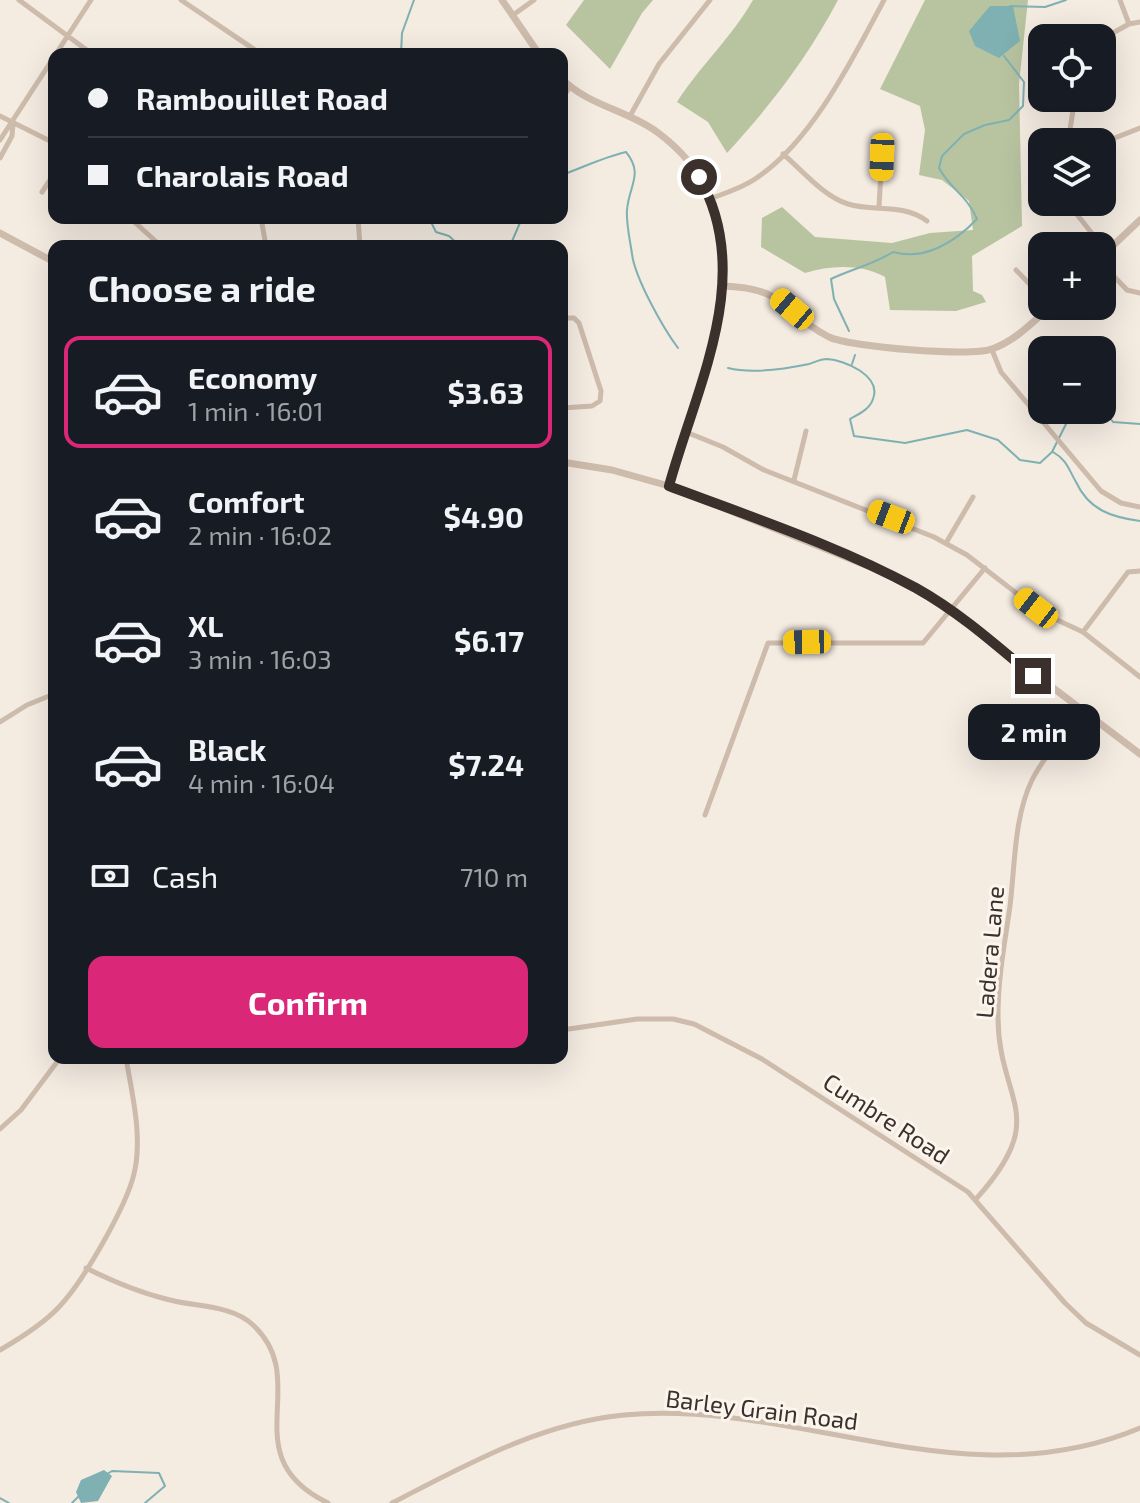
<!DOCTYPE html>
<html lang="en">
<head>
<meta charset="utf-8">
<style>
	body { margin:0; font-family:"Exo 2",sans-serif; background:#20242c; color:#f1f3f6; height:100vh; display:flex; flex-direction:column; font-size:30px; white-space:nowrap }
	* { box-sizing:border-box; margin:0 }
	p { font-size:26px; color:#9ea1a6 }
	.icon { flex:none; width:44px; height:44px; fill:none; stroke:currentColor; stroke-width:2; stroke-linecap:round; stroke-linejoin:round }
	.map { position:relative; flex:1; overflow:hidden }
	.side { position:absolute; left:48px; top:240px; width:520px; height:824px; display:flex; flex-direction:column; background:#171b24; border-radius:16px; box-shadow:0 8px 32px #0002 }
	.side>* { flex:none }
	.banner { position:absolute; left:48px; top:48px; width:520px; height:176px; border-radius:16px; box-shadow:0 8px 32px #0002; display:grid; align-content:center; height:176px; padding:0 40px; background:#171b24 }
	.controls { position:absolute; left:1028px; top:24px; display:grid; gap:16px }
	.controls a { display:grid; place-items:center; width:88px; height:88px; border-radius:16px; background:#171b24; box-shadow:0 8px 32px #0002; font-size:40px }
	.end { position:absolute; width:36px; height:36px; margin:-18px; border:10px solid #3b302b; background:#fff; box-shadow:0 0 0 4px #fff }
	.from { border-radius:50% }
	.bubble { position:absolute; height:56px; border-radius:16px; background:#171b24; box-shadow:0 8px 32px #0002; font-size:26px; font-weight:700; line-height:56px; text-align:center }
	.car { position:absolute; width:24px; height:48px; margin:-24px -12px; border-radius:10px; box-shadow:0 0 6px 2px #0007; background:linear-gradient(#f5c518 24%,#345 0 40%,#f5c518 0 76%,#345 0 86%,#f5c518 0) }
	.banner b { display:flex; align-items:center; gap:28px; height:76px; font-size:30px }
	.banner b+b { border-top:2px solid #363941 }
	.banner i { width:20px; height:20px; background:#f1f3f6 }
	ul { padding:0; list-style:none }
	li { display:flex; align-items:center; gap:24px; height:112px; margin:0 16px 12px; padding:0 24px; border:4px solid transparent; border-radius:16px }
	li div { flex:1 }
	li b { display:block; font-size:30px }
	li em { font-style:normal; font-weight:700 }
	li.active { border-color:#db2777 }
	li>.icon { width:72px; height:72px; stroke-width:1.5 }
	h2 { padding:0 40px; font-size:36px; line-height:96px }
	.pay { display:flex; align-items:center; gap:20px; height:88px; padding:0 40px; font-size:30px }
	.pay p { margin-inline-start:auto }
	.primary-button { display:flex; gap:16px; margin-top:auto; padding:16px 40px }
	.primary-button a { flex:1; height:92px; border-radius:16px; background:#db2777; color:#fff; font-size:32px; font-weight:700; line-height:92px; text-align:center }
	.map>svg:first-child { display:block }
	.green { fill:#b8c4a0 }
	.water { fill:#7fb0b2 }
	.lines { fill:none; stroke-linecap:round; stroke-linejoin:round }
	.stream { stroke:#7fb0b2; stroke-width:2 }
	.minor { stroke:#cdbbac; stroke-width:5 }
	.tertiary { stroke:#cdbbac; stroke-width:7 }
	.route { stroke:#3b302b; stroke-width:10 }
	.labels { text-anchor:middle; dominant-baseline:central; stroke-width:6; stroke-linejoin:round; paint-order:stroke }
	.street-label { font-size:24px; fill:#3b302b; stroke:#fbf5ee }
</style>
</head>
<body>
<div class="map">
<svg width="1140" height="1503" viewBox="0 0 1140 1503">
	<rect width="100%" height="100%" fill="#f4ebe1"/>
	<!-- green -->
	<path class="green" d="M584,0H653L642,13L610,69L566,25Z
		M753,0H838C808,57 771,105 727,153L708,122L677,102C700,66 732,37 753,0Z
		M925,0H1028L1019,84L1022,226L972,256L973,291L982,295L986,302L956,311L890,310L885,277C862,264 831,265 805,273L761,247L762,218L782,207L815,237L892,243L930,233L973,230L969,201L942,180L919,175L925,130L920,106L880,89Z"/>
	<!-- water -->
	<path class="water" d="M990,6H1013L1020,41L999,58L975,46L969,31Z
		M104,1470L112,1476L98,1501L81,1503L76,1492L81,1480Z"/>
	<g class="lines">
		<!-- stream -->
		<path class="stream" d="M1010,6L1045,7L1066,0
			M401,54L402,33L414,0
			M562,175C584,167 604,157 626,152C644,174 629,185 627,210C626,223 630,240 632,254C635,278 663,328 678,348
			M429,218L436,232L449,236L460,246
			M510,246L522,218
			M849,331L834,299L831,279C852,269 872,265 893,252C925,261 955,242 977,219C966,194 951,190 939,168L942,156L964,134L985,125L1009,120L1023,106L1024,82L1004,56
			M852,364L855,355
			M728,368C752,374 785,369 809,364C815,362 821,359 827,359C845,360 882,376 873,399C870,409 859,414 850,419L854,436L905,443L967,430L998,440L1020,460L1040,463L1052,452L1073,410
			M1102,406L1113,422L1140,424
			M1053,452C1067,460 1068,468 1076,482C1089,510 1111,517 1140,521
			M107,1474L112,1471L159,1473L165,1486L145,1503
			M0,1498L9,1503
			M72,1503L80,1495"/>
		<!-- minor -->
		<path class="minor" d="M19,0L92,54
			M181,0L261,54
			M1120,0L1129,24
			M513,15L534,0
			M1102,39L1129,24L1140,22
			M562,98L570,87
			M0,116L54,143
			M630,116L659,64L710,0
			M878,136L882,154L879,207
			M0,140L91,0
			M1068,142L1075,98
			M1102,143L1140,128
			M783,154C802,170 823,196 848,204C874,212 903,203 927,221
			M0,158L12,136L13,123
			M42,192L54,174
			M710,199C725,193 742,188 755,179C812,142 853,58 884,0
			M1067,202L1102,246
			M130,218L161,246
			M261,218L266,246
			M358,218L360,246
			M1102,264L1127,290L1140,293
			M1016,270L1042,297
			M562,318H574L579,323L601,391L600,401L592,406L562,408
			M992,350L1001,372L1101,491L1121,503L1140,507
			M686,432L723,447L764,470L934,537L967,555L1042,613L1083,632L1140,677
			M794,480L806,431
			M946,543L973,497
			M1083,632L1128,572L1140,571
			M0,722L27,705L54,694
			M705,815L768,643H923L985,568
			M562,1030L637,1019H673L694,1024L762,1059L968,1192L1065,1303L1086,1323L1140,1355
			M0,1129L21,1110L60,1058
			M976,1199C1053,1114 997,1102 998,1014C998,977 1005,942 1010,906C1015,865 1014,817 1032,780C1044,756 1065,733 1081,711
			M86,1268C112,1281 138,1292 166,1299C193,1307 231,1304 253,1325C314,1381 231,1456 328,1503
			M0,1350C19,1339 44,1323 59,1307C83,1282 126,1207 134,1174C143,1137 132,1094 126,1058
			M392,1503C466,1465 540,1423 624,1415C800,1399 964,1502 1140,1428"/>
		<!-- tertiary -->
		<path class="tertiary" d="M502,0L539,54
			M562,79C589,106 627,110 657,132C778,220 700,374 669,486
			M0,233L54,262
			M1102,256L1140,220
			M722,286C789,288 780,312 829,337C850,347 970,357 992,349C1015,341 1033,322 1051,306
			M562,462L612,470L669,486L893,576L952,611L1140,754"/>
	</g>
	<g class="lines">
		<!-- route -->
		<path class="route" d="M699,177C756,276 696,387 669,486C751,517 839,546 916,588C959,612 996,645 1033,676"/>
	</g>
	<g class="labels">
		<!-- street labels -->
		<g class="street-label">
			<text transform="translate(989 952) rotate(-85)">Ladera Lane</text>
			<text transform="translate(887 1118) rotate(33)">Cumbre Road</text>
			<text transform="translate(762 1409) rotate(7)">Barley Grain Road</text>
		</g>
	</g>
</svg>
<div class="controls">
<a><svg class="icon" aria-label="locate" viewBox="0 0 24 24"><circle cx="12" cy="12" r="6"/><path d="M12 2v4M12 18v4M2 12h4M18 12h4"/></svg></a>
<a><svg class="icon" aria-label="layers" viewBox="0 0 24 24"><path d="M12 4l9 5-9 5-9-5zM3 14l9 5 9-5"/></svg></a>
<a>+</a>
<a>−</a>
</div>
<i class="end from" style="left:699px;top:177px"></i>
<i class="end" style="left:1033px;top:676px"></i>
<div class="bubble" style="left:968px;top:704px;width:132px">2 min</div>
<i class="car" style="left:882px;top:157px;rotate:182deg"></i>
<i class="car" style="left:792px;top:309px;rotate:310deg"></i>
<i class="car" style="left:891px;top:517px;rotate:291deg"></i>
<i class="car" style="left:1036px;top:608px;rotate:308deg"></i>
<i class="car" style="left:807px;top:642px;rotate:269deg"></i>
<div class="banner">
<b><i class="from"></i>Rambouillet Road</b>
<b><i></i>Charolais Road</b>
</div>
<section class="side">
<h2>Choose a ride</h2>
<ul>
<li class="active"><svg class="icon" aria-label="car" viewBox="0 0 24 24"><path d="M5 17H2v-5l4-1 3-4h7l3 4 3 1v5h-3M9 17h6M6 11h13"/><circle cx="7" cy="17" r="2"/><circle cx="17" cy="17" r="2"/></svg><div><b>Economy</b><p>1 min · 16:01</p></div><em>$3.63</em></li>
<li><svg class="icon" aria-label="car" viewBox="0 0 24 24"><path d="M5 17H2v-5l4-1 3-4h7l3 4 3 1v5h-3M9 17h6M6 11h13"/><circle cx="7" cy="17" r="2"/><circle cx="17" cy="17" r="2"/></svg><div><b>Comfort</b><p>2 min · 16:02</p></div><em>$4.90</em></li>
<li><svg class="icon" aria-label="car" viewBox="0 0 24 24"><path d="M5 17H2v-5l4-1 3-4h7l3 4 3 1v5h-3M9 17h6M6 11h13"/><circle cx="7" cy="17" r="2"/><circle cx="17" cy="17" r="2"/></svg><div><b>XL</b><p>3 min · 16:03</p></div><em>$6.17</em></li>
<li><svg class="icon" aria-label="car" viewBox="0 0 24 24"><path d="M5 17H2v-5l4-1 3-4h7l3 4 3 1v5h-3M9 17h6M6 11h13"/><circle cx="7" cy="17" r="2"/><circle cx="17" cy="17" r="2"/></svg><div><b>Black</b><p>4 min · 16:04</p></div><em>$7.24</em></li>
</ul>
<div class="pay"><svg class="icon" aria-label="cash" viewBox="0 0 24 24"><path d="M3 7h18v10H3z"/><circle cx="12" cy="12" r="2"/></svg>Cash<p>710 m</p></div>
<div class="primary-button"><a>Confirm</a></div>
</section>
</div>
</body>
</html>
